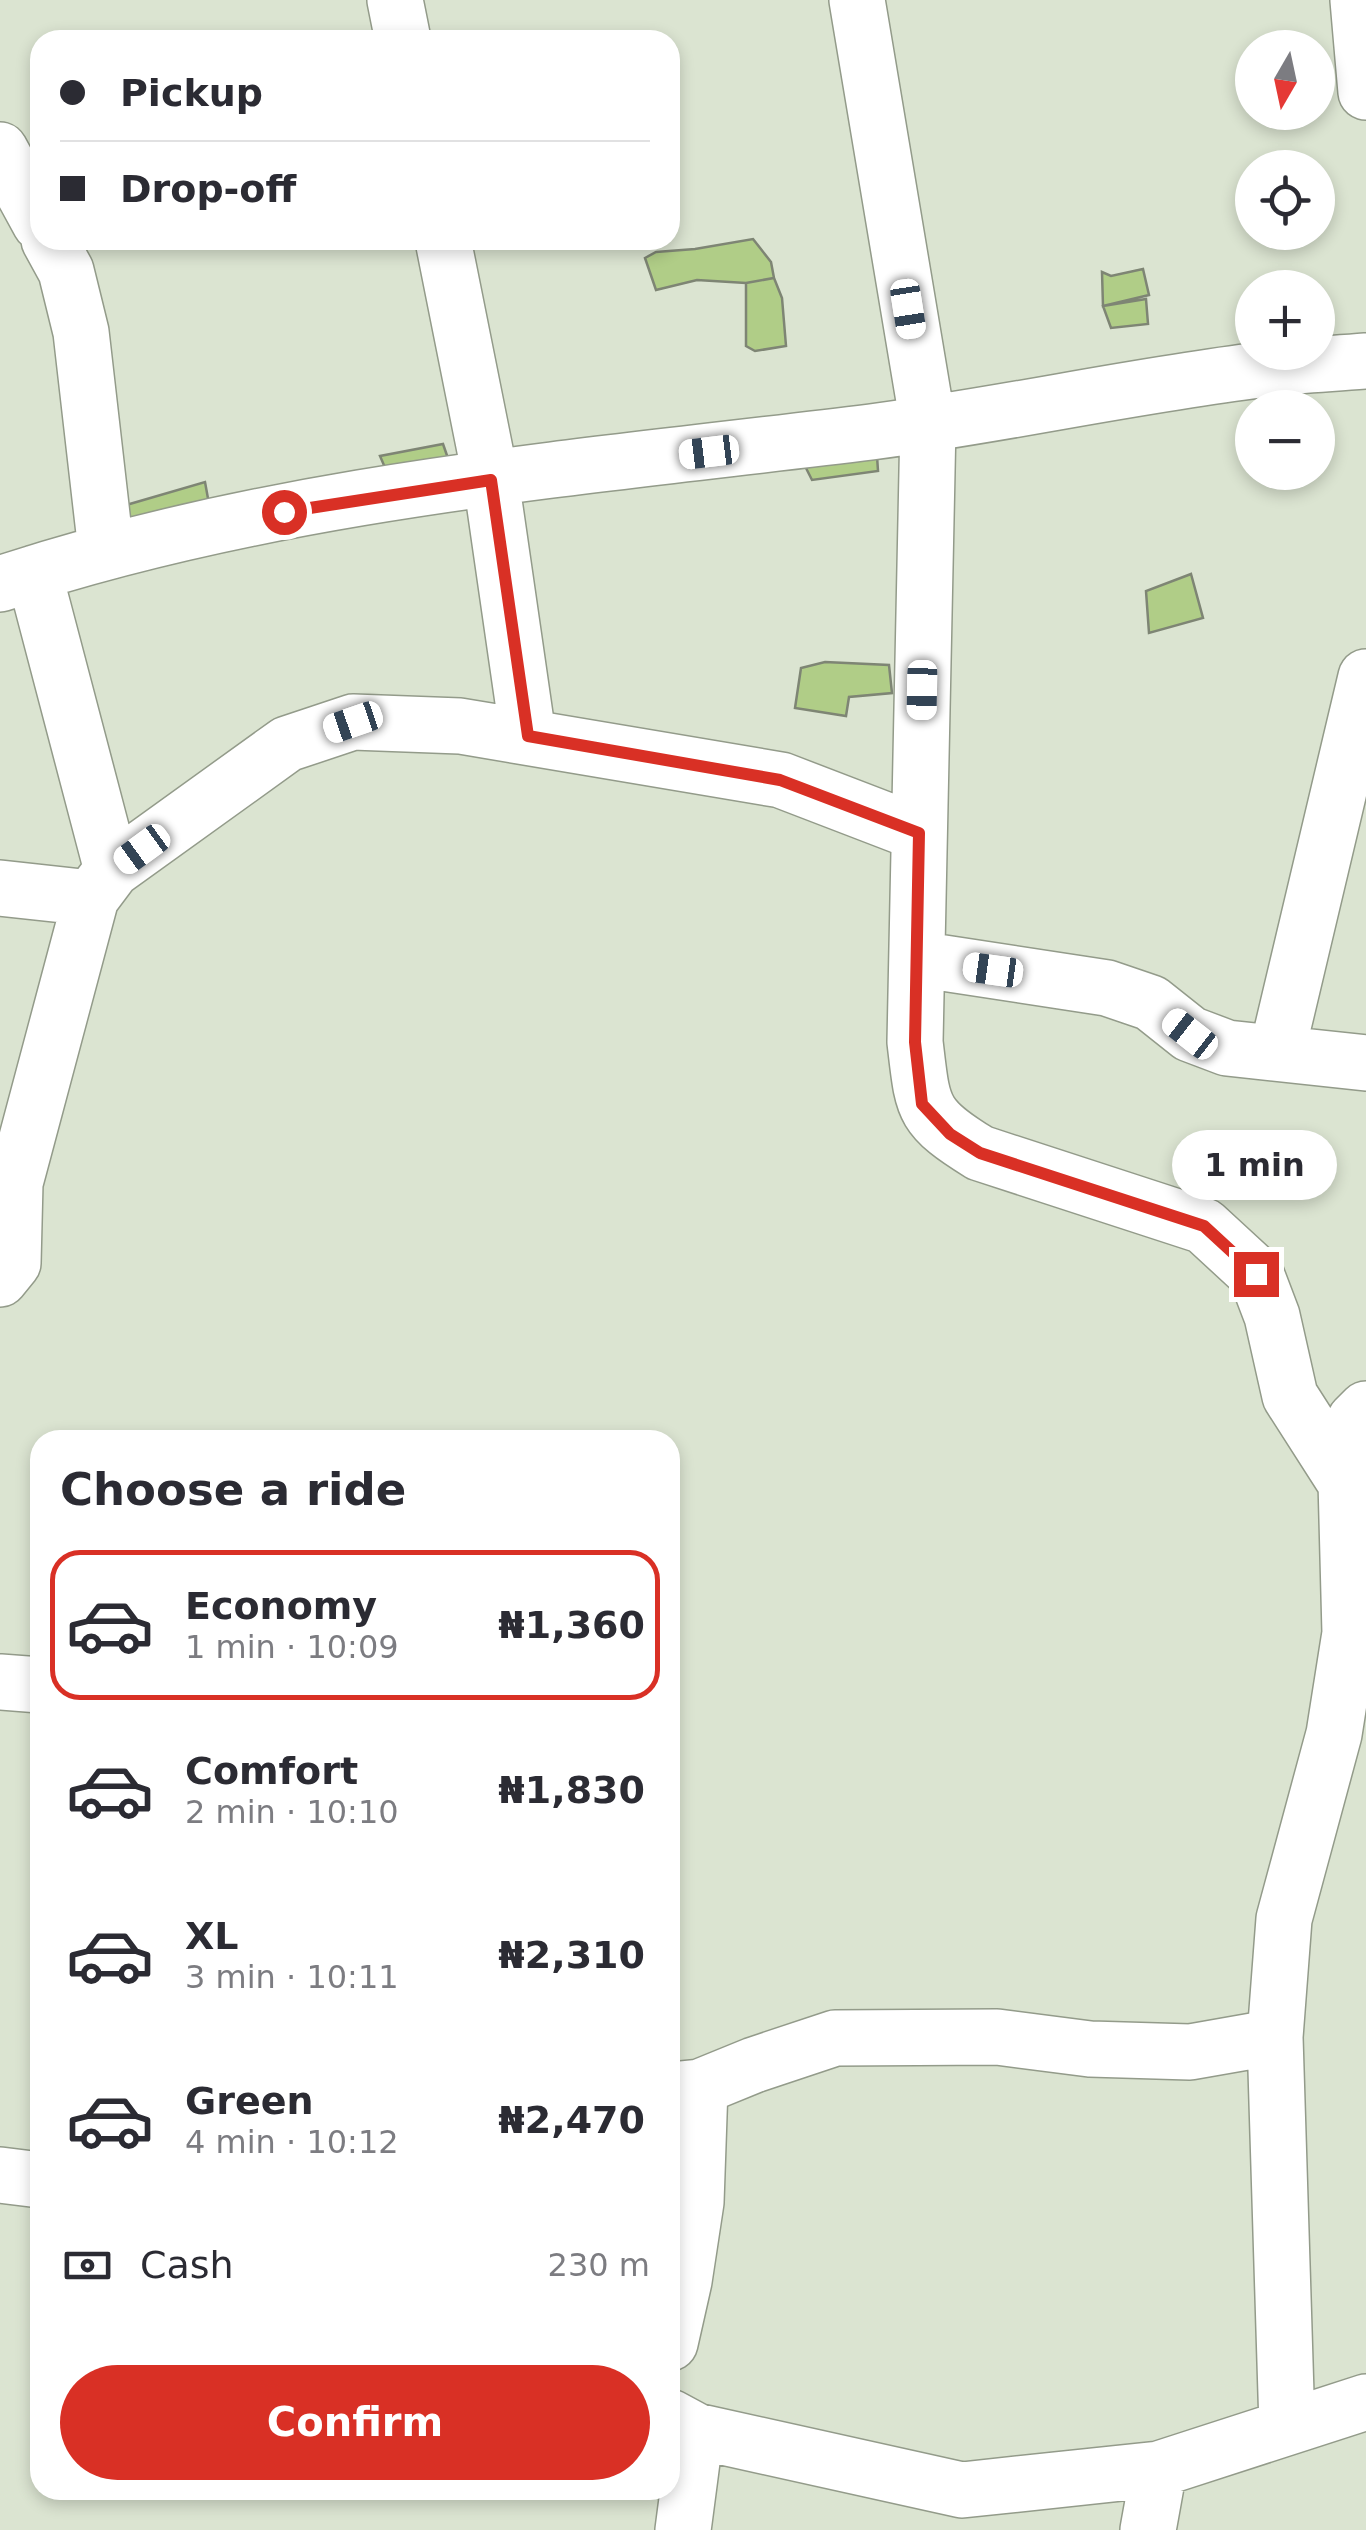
<!DOCTYPE html>
<html lang="en">
<head>
<meta charset="utf-8">
<style>
	body { margin:0; font-family:"DejaVu Sans",sans-serif; background:#f2f2f3; color:#2b2b33; height:100vh; display:flex; flex-direction:column; font-size:38px; white-space:nowrap }
	* { box-sizing:border-box; margin:0 }
	p { font-size:32px; color:#7c7c81 }
	.icon { flex:none; width:55px; height:55px; fill:none; stroke:currentColor; stroke-width:2; stroke-linecap:round; stroke-linejoin:round }
	.map { position:relative; flex:1; overflow:hidden }
	.side { position:absolute; left:30px; top:1430px; width:650px; height:1070px; display:flex; flex-direction:column; background:#fff; border-radius:30px; box-shadow:0 5px 15px #0003 }
	.side>* { flex:none }
	.guide { position:absolute; left:30px; top:30px; width:650px; height:220px; border-radius:30px; box-shadow:0 5px 15px #0003; display:grid; align-content:center; height:220px; padding:0 30px; background:#fff }
	.needle { width:65px; rotate:189deg }
	.tools { position:absolute; left:1235px; top:30px; display:grid; gap:20px }
	.tools a { display:grid; place-items:center; width:100px; height:100px; border-radius:50%; background:#fff; box-shadow:0 5px 15px #0003; font-size:50px }
	.end { position:absolute; width:45px; height:45px; margin:-22px; border:12px solid #d93025; background:#fff; box-shadow:0 0 0 5px #fff }
	.from { border-radius:50% }
	.bubble { position:absolute; height:70px; border-radius:35px; background:#fff; box-shadow:0 5px 15px #0003; font-size:32px; font-weight:600; line-height:70px; text-align:center }
	.car { position:absolute; width:30px; height:60px; margin:-30px -15px; border-radius:12px; box-shadow:0 0 8px 2px #0007; background:linear-gradient(#fff 24%,#345 0 40%,#fff 0 76%,#345 0 86%,#fff 0) }
	.guide b { display:flex; align-items:center; gap:35px; height:95px; font-size:38px }
	.guide b+b { border-top:2px solid #e1e1e2 }
	.guide i { width:25px; height:25px; background:#2b2b33 }
	ul { padding:0; list-style:none }
	li { display:flex; align-items:center; gap:30px; height:150px; margin:0 20px 15px; padding:0 10px; border:5px solid transparent; border-radius:30px }
	li div { flex:1 }
	li b { display:block; font-size:38px }
	li em { font-style:normal; font-weight:600 }
	li.active { border-color:#d93025 }
	li>.icon { width:90px; height:90px; stroke-width:1.5 }
	h2 { padding:0 30px; font-size:45px; line-height:120px }
	.pay { display:flex; align-items:center; gap:25px; height:110px; padding:0 30px; font-size:38px }
	.pay p { margin-inline-start:auto }
	.button { display:flex; gap:20px; margin-top:auto; padding:20px 30px }
	.button a { flex:1; height:115px; border-radius:60px; background:#d93025; color:#fff; font-size:40px; font-weight:600; line-height:115px; text-align:center }
	.map>svg:first-child { display:block }
	.building { fill:#b0cd87; stroke:#7e8574; stroke-width:2.5 }
	.lines { fill:none; stroke-linecap:round; stroke-linejoin:round }
	.minor-casing { stroke:#939b8a; stroke-width:58 }
	.minor { stroke:#fff; stroke-width:55 }
	.route { stroke:#d93025; stroke-width:12 }
</style>
</head>
<body>
<div class="map">
<svg width="1366" height="2530" viewBox="0 0 1366 2530">
	<rect width="100%" height="100%" fill="#dbe4d1"/>
	<!-- building -->
	<path class="building" d="M753,239L771,262L774,278L746,283L697,280L656,290L645,258L656,252L695,249Z
		M1143,269L1149,295L1103,306L1102,272L1111,276Z
		M774,278L782,298L786,346L755,351L746,346V283Z
		M1146,299L1148,324L1111,328L1103,306Z
		M876,441L878,471L812,480L801,458Z
		M443,444L451,467L392,484L380,456Z
		M205,482L211,515L118,536L116,508Z
		M1191,574L1203,618L1149,633L1146,591Z
		M825,662L889,665L892,693L849,697L846,716L795,708L801,668Z"/>
	<g class="lines">
		<defs>
			<path id="minor" d="M395,0L403,40
				M857,0L928,424L915,1042C923,1108 920,1116 980,1153L1204,1226L1256,1274L1272,1316L1290,1396L1347,1485
				M1358,0L1366,92
				M0,150L40,223
				M49,240L66,271L81,332L106,550
				M443,240L491,480L528,736
				M34,573L112,870
				M0,584C280,491 580,468 871,432C1002,415 1130,386 1260,370C1295,365 1331,364 1366,361
				M0,888L91,898
				M917,959L1107,988L1151,1003L1190,1034L1227,1048L1366,1063
				M1277,1052L1366,677
				M0,1279L13,1263L15,1183L91,898L112,870L287,744L353,722L460,726L781,780L919,833
				M0,1682L40,1685
				M670,2090L700,2087L754,2065L835,2038L997,2037L1090,2049L1190,2052L1275,2037
				M0,2175L40,2180
				M670,2343L684,2281L696,2202L700,2087
				M670,2417L696,2431L962,2490L1159,2469L1366,2402
				M1287,2427L1275,2037L1284,1919L1334,1734L1350,1633L1345,1443L1355,1420L1366,1409
				M683,2530L696,2431
				M1148,2530L1159,2469"/>
		</defs>
		<!-- minor casing -->
		<use href="#minor" class="minor-casing"/>
		<!-- minor -->
		<use href="#minor" class="minor"/>
	</g>
	<g class="lines">
		<!-- route -->
		<path class="route" d="M284,512L491,480L528,736L780,780L919,833L915,1042L922,1104L950,1134L980,1153L1204,1226L1256,1274"/>
	</g>
</svg>
<div class="tools">
<a><svg class="needle" viewBox="-14 -14 28 28"><path d="M0-13l5 13h-10z" fill="#e53935"/><path d="M0 13l5-13h-10z" fill="#7c7c81"/></svg></a>
<a><svg class="icon" aria-label="locate" viewBox="0 0 24 24"><circle cx="12" cy="12" r="6"/><path d="M12 2v4M12 18v4M2 12h4M18 12h4"/></svg></a>
<a>+</a>
<a>−</a>
</div>
<i class="end from" style="left:284px;top:512px"></i>
<i class="end" style="left:1256px;top:1274px"></i>
<div class="bubble" style="left:1172px;top:1130px;width:165px">1 min</div>
<i class="car" style="left:908px;top:309px;rotate:171deg"></i>
<i class="car" style="left:709px;top:452px;rotate:263deg"></i>
<i class="car" style="left:922px;top:690px;rotate:181deg"></i>
<i class="car" style="left:353px;top:722px;rotate:251deg"></i>
<i class="car" style="left:142px;top:849px;rotate:234deg"></i>
<i class="car" style="left:993px;top:970px;rotate:278deg"></i>
<i class="car" style="left:1190px;top:1034px;rotate:308deg"></i>
<div class="guide">
<b><i class="from"></i>Pickup</b>
<b><i></i>Drop-off</b>
</div>
<section class="side">
<h2>Choose a ride</h2>
<ul>
<li class="active"><svg class="icon" aria-label="car" viewBox="0 0 24 24"><path d="M5 17H2v-5l4-1 3-4h7l3 4 3 1v5h-3M9 17h6M6 11h13"/><circle cx="7" cy="17" r="2"/><circle cx="17" cy="17" r="2"/></svg><div><b>Economy</b><p>1 min · 10:09</p></div><em>₦1,360</em></li>
<li><svg class="icon" aria-label="car" viewBox="0 0 24 24"><path d="M5 17H2v-5l4-1 3-4h7l3 4 3 1v5h-3M9 17h6M6 11h13"/><circle cx="7" cy="17" r="2"/><circle cx="17" cy="17" r="2"/></svg><div><b>Comfort</b><p>2 min · 10:10</p></div><em>₦1,830</em></li>
<li><svg class="icon" aria-label="car" viewBox="0 0 24 24"><path d="M5 17H2v-5l4-1 3-4h7l3 4 3 1v5h-3M9 17h6M6 11h13"/><circle cx="7" cy="17" r="2"/><circle cx="17" cy="17" r="2"/></svg><div><b>XL</b><p>3 min · 10:11</p></div><em>₦2,310</em></li>
<li><svg class="icon" aria-label="car" viewBox="0 0 24 24"><path d="M5 17H2v-5l4-1 3-4h7l3 4 3 1v5h-3M9 17h6M6 11h13"/><circle cx="7" cy="17" r="2"/><circle cx="17" cy="17" r="2"/></svg><div><b>Green</b><p>4 min · 10:12</p></div><em>₦2,470</em></li>
</ul>
<div class="pay"><svg class="icon" aria-label="cash" viewBox="0 0 24 24"><path d="M3 7h18v10H3z"/><circle cx="12" cy="12" r="2"/></svg>Cash<p>230 m</p></div>
<div class="button"><a>Confirm</a></div>
</section>
</div>
</body>
</html>
